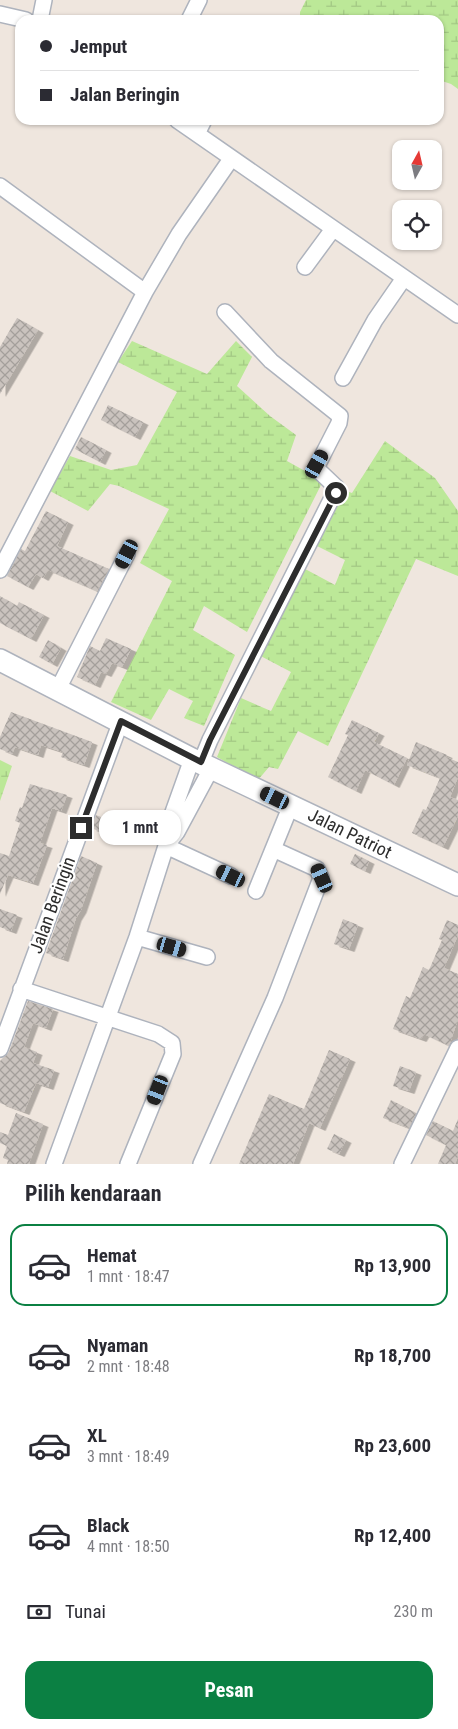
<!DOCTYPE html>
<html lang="id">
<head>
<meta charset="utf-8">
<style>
	body { margin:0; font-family:"Roboto Condensed",sans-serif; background:#f7f7f7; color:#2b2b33; height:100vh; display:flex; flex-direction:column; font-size:19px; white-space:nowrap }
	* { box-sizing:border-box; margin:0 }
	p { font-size:16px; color:#7c7c81 }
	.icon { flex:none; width:28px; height:28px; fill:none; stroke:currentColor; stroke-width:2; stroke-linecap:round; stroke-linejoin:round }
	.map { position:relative; height:1164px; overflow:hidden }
	.sheet { display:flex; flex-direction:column; background:#fff; flex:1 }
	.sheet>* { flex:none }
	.banner { position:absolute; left:15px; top:15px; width:429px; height:110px; border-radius:15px; box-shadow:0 1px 4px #0004; display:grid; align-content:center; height:110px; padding:0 25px; background:#fff }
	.needle { width:32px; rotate:8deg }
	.buttons { position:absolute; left:392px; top:140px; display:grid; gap:10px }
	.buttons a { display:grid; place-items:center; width:50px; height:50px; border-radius:10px; background:#fff; box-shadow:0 1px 4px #0004; font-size:25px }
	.end { position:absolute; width:22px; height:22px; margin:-11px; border:6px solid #2d2d2d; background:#fff; box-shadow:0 0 0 2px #fff }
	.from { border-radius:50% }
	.bubble { position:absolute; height:35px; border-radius:15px; background:#fff; box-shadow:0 1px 4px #0004; font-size:16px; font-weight:700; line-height:35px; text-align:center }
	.car { position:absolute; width:15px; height:30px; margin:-15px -8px; border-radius:6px; box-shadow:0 0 4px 1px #0007; background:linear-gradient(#222 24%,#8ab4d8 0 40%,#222 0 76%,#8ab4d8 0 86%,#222 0) }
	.banner b { display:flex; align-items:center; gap:18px; height:48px; font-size:19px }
	.banner b+b { border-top:1px solid #e1e1e2 }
	.banner i { width:12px; height:12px; background:#2b2b33 }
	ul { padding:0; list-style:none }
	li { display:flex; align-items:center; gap:15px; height:82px; margin:0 10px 8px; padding:0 15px; border:2px solid transparent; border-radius:15px }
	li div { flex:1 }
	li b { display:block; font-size:19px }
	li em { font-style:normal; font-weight:700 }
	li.current { border-color:#0b8043 }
	li>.icon { width:45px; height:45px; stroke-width:1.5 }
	h2 { padding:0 25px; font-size:22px; line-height:60px }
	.pay { display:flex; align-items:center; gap:12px; height:55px; padding:0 25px; font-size:19px }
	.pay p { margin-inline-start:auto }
	.cta { display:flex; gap:10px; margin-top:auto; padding:10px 25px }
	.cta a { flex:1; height:58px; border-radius:15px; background:#0b8043; color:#fff; font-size:20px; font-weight:700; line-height:58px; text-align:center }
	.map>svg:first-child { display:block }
	.wetland { fill:url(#wetland-marsh) }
	.building { fill:url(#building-cross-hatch); filter:url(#shadow) }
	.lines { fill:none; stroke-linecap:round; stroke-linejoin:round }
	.street-casing { stroke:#aeb3bd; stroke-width:18 }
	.secondary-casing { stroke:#aeb3bd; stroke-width:24 }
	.street { stroke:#fff; stroke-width:15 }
	.secondary { stroke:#fff; stroke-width:21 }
	.route { stroke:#2d2d2d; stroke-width:6 }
	.labels { text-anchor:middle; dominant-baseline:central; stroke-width:4.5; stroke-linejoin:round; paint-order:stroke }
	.street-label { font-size:18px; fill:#2d2d2d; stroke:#fff }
</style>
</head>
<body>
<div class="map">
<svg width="458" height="1164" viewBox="0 0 458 1164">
	<defs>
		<pattern id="wetland-marsh" width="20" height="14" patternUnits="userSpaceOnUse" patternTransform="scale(1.25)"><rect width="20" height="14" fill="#bce898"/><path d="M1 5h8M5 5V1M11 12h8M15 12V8" fill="none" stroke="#a2c783"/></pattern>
		<pattern id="building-cross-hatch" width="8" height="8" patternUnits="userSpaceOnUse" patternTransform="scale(1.25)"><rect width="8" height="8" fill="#cac3be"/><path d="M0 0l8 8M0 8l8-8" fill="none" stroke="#a49f9b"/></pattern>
		<filter id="shadow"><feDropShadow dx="5.5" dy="3" stdDeviation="0" flood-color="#0004"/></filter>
	</defs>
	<rect width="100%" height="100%" fill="#efe6de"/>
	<!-- wetland -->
	<path class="wetland" d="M306,0H458V89L451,84L439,80V20H300V12Z
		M132,341L207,374L236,341L252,357L237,386L270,416L296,435L287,461L323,481L247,632L204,606L193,630L235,655L204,726L184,718L193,701L169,689L151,720L111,702L172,581L140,563L169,509L119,486L110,484L88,511L50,491L70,456L111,470L137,465L177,392L118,362Z
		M385,441L435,478L458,511V576L416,559L328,746L298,731L278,769L269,767L258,780L217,757L241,698L271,711L291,672L251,651L294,563L335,585L345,560L303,539L332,486L352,493Z
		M0,760L12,766L0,801Z"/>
	<!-- building -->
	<path class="building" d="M17,318L38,330L0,394V347Z
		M108,405L143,422L135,437L101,420Z
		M81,437L106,450L100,462L75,449Z
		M46,511L68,522L57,546L109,569L97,591L48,570L43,578L36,574L28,587L7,576L21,549L25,551Z
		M0,596L17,606L19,602L44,615L31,639L0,623Z
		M106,638L131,649L122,667L112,663L106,674L101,672L95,685L77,677L90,646L100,651Z
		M48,640L61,648L52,664L39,657Z
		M11,712L92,742L84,765L61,757L63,752L41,745L38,755L15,747L12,754L0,749V737Z
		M352,720L379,733L374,742L407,758L394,785L365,770L356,791L328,777L348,735L345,734Z
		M416,742L447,755L446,757L458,762V777L450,797L458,800V816L443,847L412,833L423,809L426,810L440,778L407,765Z
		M30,784L67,795L61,811L52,808L40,843L47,845L33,883L8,875L0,894V853L9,856L20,823L15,821L20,807L22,808Z
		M96,815L114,822L109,835L91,828Z
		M355,854L369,861L365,871L350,864Z
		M81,856L97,863L81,910L76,918L63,959L46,953Z
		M0,909L17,915L11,931L0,927Z
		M343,919L358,925L349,949L334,944Z
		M447,920L458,925V935L444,968L458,974V1019L449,1046L424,1034L421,1039L393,1029L406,996L410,998L423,967L429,970L442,940L439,939Z
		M28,1001L53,1009L46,1028L33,1023L24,1047L37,1052L33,1063L54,1070L48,1087L36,1083L24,1112L0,1103V1061L9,1052Z
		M329,1050L350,1059L320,1128L309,1123L293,1164H239L269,1094L304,1109Z
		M400,1066L416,1072L409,1091L393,1086Z
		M391,1100L416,1113L409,1128L383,1118Z
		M16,1113L43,1124L29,1164H7L8,1160L3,1158L7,1146L0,1143V1132L8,1135Z
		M458,1119V1156L455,1164H438L446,1145L426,1135L433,1121L453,1131Z
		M334,1134L346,1140L339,1154L327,1149Z"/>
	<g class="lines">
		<defs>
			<path id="street" d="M0,14L26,20
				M40,20L44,0
				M189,20L199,0
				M177,120L458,315
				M197,134L204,120
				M0,186L145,292
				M305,267L333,229
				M343,378L375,320L404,278
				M0,570L145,292L179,234L231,159
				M58,689L127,554
				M201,762L210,740L337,488L316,468L339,423L340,416L271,361L225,312
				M166,846L177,832L212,767
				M166,846L231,876
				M256,891L291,805
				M137,937L207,957
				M21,989L158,1034L172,1043L173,1054L128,1164
				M0,1049L121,721
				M54,1164L137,937L166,846L167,829L192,759
				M201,1164L275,998L321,878L317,869L273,849
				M402,1164L458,1048"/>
			<path id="secondary" d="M0,660L192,759L458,885"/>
		</defs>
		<!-- street casing -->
		<use href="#street" class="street-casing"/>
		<!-- secondary casing -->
		<use href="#secondary" class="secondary-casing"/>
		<!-- street -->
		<use href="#street" class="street"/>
		<!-- secondary -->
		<use href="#secondary" class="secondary"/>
	</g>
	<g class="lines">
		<!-- route -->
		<path class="route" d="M81,828L121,721L201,762L210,740L336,493"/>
	</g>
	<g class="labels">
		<!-- street labels -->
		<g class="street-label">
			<text transform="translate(350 833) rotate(26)">Jalan Patriot</text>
			<text transform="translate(52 905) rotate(-70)">Jalan Beringin</text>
		</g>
	</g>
</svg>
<div class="buttons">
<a><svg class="needle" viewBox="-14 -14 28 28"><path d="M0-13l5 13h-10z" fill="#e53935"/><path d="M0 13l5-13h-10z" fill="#7c7c81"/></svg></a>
<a><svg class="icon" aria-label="locate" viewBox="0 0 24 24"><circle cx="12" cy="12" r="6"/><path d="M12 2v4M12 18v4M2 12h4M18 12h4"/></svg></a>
</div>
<i class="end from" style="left:336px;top:493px"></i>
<i class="end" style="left:81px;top:828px"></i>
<div class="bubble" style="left:99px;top:810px;width:82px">1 mnt</div>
<i class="car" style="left:317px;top:464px;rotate:29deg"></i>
<i class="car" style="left:127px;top:554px;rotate:207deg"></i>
<i class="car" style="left:275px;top:798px;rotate:296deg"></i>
<i class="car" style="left:231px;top:876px;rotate:296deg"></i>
<i class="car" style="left:322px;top:878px;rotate:336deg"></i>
<i class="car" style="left:172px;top:947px;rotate:106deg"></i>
<i class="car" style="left:158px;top:1090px;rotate:201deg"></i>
<div class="banner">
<b><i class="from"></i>Jemput</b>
<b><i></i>Jalan Beringin</b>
</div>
</div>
<section class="sheet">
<h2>Pilih kendaraan</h2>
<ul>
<li class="current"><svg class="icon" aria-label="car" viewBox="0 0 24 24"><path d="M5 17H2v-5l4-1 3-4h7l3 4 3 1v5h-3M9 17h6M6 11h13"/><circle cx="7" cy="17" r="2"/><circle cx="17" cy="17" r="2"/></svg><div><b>Hemat</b><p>1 mnt · 18:47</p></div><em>Rp 13,900</em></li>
<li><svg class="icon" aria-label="car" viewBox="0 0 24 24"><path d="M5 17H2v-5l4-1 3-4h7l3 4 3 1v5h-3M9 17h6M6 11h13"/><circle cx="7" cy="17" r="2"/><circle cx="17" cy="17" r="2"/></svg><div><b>Nyaman</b><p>2 mnt · 18:48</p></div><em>Rp 18,700</em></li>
<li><svg class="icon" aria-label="car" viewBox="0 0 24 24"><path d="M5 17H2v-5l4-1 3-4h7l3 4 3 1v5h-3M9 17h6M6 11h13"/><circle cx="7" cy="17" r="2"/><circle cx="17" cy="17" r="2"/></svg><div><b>XL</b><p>3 mnt · 18:49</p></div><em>Rp 23,600</em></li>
<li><svg class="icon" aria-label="car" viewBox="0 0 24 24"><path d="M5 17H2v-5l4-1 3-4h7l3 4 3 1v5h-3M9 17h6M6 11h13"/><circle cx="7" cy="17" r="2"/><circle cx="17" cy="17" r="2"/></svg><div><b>Black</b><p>4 mnt · 18:50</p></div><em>Rp 12,400</em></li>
</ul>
<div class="pay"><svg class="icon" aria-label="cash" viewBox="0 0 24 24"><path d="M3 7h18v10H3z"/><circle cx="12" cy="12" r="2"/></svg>Tunai<p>230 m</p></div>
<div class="cta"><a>Pesan</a></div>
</section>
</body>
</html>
